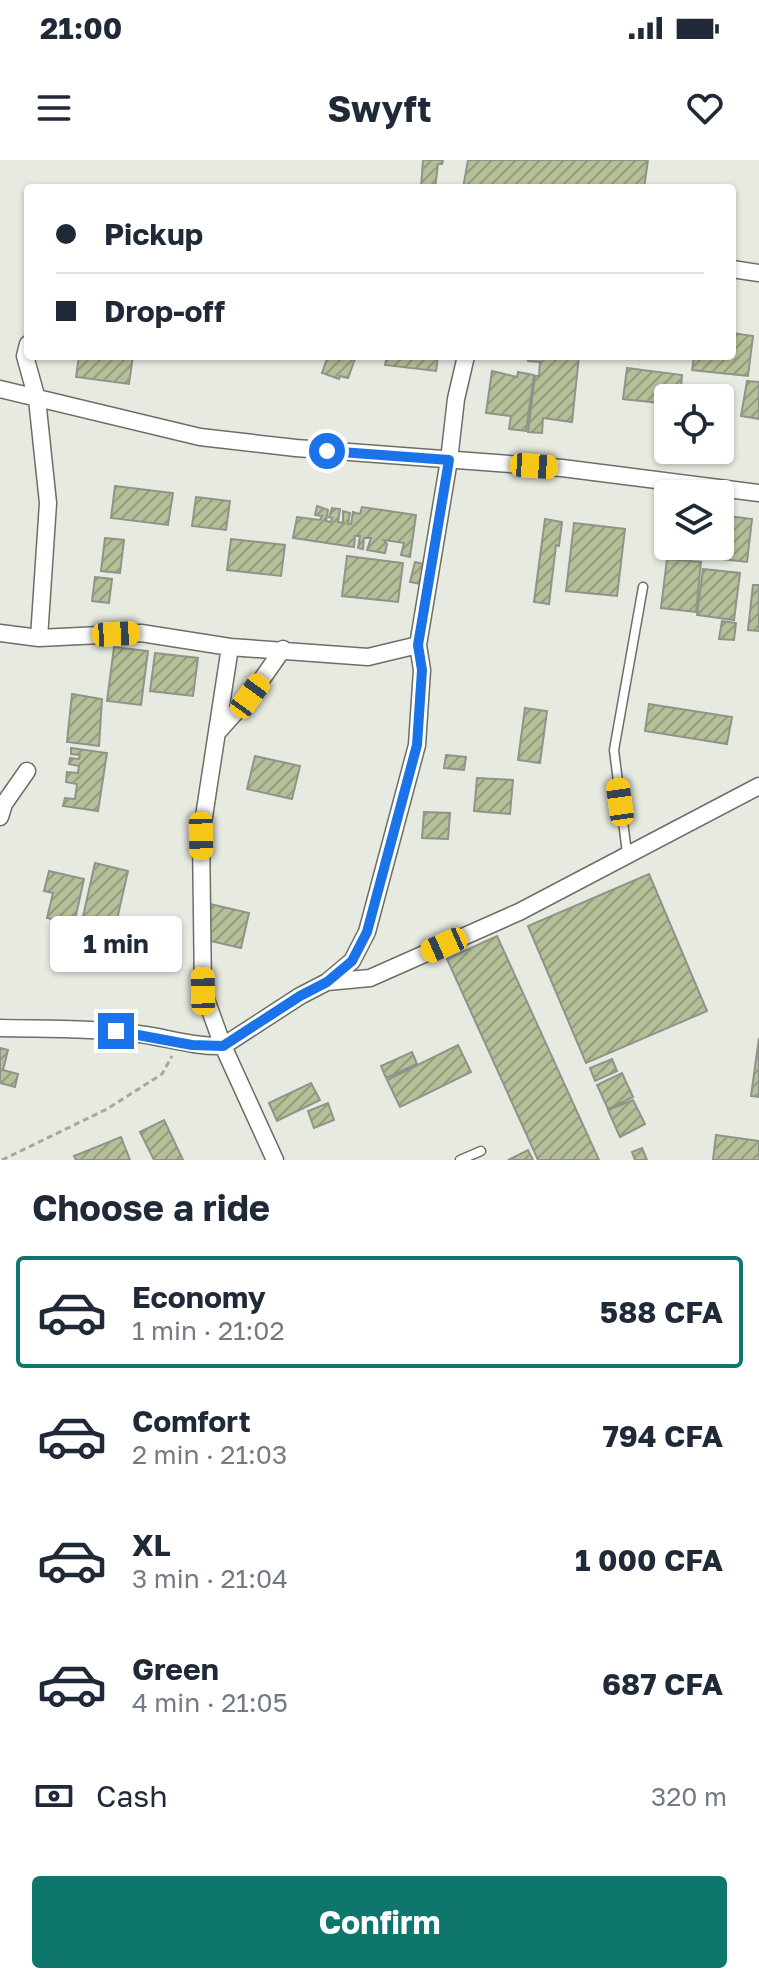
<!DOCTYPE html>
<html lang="en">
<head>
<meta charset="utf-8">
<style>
	body { margin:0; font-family:"Golos Text",sans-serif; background:#f6f6f7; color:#1f2937; height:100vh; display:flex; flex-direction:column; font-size:30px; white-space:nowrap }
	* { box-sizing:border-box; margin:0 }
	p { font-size:26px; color:#747a83 }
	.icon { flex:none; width:44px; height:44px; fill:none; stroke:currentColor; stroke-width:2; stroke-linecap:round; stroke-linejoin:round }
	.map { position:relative; height:1000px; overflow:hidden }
	.sheet { display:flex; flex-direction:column; background:#fff; flex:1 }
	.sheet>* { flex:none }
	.top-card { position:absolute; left:24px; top:24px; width:712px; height:176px; border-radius:8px; box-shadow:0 2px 6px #0004; display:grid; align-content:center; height:176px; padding:0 32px; background:#fff }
	.controls { position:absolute; left:654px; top:224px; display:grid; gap:16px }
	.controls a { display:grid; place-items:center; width:80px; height:80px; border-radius:8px; background:#fff; box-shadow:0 2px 6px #0004; font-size:40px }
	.end { position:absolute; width:36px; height:36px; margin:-18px; border:10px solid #1a73e8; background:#fff; box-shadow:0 0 0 4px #fff }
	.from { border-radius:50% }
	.bubble { position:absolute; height:56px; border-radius:8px; background:#fff; box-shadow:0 2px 6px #0004; font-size:26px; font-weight:700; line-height:56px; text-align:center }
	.car { position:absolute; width:24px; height:48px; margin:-24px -12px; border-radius:10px; box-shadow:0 0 6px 2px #0007; background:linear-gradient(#f5c518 24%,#345 0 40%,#f5c518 0 76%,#345 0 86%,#f5c518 0) }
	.top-card b { display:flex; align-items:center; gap:28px; height:76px; font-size:30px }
	.top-card b+b { border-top:2px solid #e0e1e3 }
	.top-card i { width:20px; height:20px; background:#1f2937 }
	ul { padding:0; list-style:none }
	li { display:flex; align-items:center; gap:24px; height:112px; margin:0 16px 12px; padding:0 16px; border:4px solid transparent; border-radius:8px }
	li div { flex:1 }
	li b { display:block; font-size:30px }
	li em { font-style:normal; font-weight:700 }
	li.on { border-color:#0f766e }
	li>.icon { width:72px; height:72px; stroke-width:1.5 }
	h2 { padding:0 32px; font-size:36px; line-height:96px }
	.pay { display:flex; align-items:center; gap:20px; height:88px; padding:0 32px; font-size:30px }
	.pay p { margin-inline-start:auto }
	.button { display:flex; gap:16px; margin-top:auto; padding:16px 32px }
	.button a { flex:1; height:92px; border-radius:8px; background:#0f766e; color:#fff; font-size:32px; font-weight:700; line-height:92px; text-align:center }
	.status { display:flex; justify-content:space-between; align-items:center; height:56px; padding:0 40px; background:#fff; direction:ltr }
	.status svg { height:22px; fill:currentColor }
	header { display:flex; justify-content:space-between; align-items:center; height:104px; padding:0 32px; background:#fff; font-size:36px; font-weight:700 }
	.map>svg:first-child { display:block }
	.building { fill:url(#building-hatch); stroke:#90938a; stroke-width:2 }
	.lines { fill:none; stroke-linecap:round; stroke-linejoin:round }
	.lane-casing { stroke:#6c6f66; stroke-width:11 }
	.street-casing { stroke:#6c6f66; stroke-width:19 }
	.path { stroke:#a6a8a0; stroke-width:3; stroke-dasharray:6 4; stroke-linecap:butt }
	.lane { stroke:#fff; stroke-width:8 }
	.street { stroke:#fff; stroke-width:16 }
	.route { stroke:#1a73e8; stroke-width:10 }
</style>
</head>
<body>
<div class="status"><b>21:00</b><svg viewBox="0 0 49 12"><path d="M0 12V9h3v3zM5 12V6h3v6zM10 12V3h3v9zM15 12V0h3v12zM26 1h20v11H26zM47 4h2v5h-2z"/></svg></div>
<header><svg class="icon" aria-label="menu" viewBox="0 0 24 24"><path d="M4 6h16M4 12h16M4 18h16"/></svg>Swyft<svg class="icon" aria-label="heart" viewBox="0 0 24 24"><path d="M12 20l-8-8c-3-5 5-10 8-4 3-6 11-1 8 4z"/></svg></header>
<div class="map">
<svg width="759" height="1000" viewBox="0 0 759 1000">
	<defs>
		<pattern id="building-hatch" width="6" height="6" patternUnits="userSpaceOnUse" patternTransform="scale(2)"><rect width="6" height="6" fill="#b4c098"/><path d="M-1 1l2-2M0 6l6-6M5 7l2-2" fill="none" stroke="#939d7d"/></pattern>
	</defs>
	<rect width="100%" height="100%" fill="#e7eae0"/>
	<!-- building -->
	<path class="building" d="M423,0H443L442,4H438L435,28H421Z
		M468,0H648L644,28H463Z
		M732,173L753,176L748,216L692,210L694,196H732Z
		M79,196H133L129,224L76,217Z
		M328,196H356L348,218L340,216L339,219L322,213Z
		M387,196H438L436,211L385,205Z
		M529,196H579L572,262L543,258L542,273L528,272L535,216H539L540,202L528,201Z
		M627,208L682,215L680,238H668V244L623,239Z
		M492,211L517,217L518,212L534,215L526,271L509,269L511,256L486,253Z
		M747,221L759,222V259L741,256Z
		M115,326L173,333L168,365L111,358Z
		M196,337L230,341L226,370L192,366Z
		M317,346L328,350L326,361L331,362L332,358L329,357L332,348L340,349L338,362L343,363V351L350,353L348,364H351L353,352L360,354L362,347L416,355L410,397L401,395L404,383L384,380L387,384L385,393L367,390L371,378H364L363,389L358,388L360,376H355L354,387L293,378L297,357L320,360L322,356L315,355Z
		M667,349L668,386H720V355L752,359L747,402L662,392Z
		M545,359L562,362L559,386L556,385L549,444L534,442Z
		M574,363L625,369L617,436L566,431Z
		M105,378L124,380L120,413L101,411Z
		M231,379L285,385L281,416L227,410Z
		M347,396L403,403L398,442L342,436Z
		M667,399L701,402L696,452L661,448Z
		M415,402L424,404L421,424L410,422Z
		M703,409L740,413L734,460L697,455Z
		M95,417L112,419L109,443L92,441Z
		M753,425H759V471L748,470Z
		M722,461L736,463L734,480L719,479Z
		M114,487L148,491L141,545L107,541Z
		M155,493L198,498L193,536L150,531Z
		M72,534L102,539L99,586L67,582Z
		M649,544L732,557L727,584L645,571Z
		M525,548L547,551L540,603L518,600Z
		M71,588L107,593L98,651L63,646L65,638L75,639L77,624L66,622L67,612L78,613L79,606L69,604L70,598L79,599L80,595L71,594Z
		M446,595L466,597L464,610L444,608Z
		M255,596L300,606L292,639L247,629Z
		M477,618L513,620L510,654L474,651Z
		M424,652L450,653L448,679L422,678Z
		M95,703L128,711L115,768L82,761Z
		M49,711L84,719L74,764L47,758L53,733L44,731Z
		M649,714L707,851L586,903L528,766Z
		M210,744L249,753L241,788L202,779Z
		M497,776L599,1000H538L447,799Z
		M759,878V937L751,936Z
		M458,885L471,912L400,947L387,920Z
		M0,888L8,890L3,910L18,914L15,927L0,923Z
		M412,892L417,904L386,918L381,906Z
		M612,899L617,911L595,921L590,908Z
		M622,913L633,937L608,949L597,925Z
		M311,923L320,940L277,961L269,943Z
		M633,940L645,964L620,977L608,950Z
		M328,943L334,960L314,968L308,951Z
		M164,960L183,1000H154L140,972Z
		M716,975L759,981V1000H713Z
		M121,977L130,1000H76L74,996Z
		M642,988L647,1000H635L632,992Z
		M528,990L533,1000H508Z"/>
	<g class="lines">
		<defs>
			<path id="lane" d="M627,693L614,590L643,427
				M460,1000L481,991"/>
			<path id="street" d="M732,109L759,113
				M28,184L25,196L37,239L48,343L39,478
				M0,229L200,277L296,288L562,308L759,333
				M0,473L39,478L141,473L230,487
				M217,573L250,536L283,489
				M0,657L4,644L27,611
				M327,822L370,818L519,752L759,626
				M0,868C44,869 88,868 131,873C163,876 191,887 223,886L203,831L201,676L230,487L368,497L418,485
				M275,1000L223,886L300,836L327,822L352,801L367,772L417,585L422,510L418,485L449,300L456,239L466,196"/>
		</defs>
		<!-- lane casing -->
		<use href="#lane" class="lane-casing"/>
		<!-- street casing -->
		<use href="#street" class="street-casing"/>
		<!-- path -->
		<path class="path" d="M2,1000L107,949L162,914L172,896"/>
		<!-- lane -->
		<use href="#lane" class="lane"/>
		<!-- street -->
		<use href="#street" class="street"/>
	</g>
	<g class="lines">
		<!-- route -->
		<path class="route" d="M116,871L192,885L223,886L300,836L327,822L352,801L367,772L417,585L422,510L418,485L449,300L327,291"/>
	</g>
</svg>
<div class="controls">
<a><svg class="icon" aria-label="locate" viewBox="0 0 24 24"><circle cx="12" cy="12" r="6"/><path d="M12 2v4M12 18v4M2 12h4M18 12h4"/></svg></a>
<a><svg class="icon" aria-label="layers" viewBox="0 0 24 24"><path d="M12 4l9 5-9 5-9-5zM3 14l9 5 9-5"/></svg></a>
</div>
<i class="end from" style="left:327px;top:291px"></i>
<i class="end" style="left:116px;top:871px"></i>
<div class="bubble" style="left:50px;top:756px;width:132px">1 min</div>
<i class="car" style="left:534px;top:306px;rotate:94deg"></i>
<i class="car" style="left:116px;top:474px;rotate:87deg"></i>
<i class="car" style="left:250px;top:536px;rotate:36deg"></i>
<i class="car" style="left:620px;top:642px;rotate:352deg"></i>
<i class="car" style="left:201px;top:676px;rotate:179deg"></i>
<i class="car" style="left:444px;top:785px;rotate:246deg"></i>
<i class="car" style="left:203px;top:831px;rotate:359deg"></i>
<div class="top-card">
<b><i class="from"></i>Pickup</b>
<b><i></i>Drop-off</b>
</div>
</div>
<section class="sheet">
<h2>Choose a ride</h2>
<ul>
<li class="on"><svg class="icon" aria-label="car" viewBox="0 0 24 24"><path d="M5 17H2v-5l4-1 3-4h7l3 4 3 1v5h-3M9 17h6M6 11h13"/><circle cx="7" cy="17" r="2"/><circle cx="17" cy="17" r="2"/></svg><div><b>Economy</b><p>1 min · 21:02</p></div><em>588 CFA</em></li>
<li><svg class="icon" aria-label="car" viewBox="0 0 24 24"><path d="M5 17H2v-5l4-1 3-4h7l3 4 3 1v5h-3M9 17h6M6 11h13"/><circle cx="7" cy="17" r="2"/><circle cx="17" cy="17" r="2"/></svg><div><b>Comfort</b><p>2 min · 21:03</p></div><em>794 CFA</em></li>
<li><svg class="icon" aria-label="car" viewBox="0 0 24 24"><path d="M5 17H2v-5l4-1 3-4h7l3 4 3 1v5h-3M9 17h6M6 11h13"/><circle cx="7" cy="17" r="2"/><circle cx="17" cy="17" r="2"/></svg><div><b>XL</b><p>3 min · 21:04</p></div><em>1 000 CFA</em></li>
<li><svg class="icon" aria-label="car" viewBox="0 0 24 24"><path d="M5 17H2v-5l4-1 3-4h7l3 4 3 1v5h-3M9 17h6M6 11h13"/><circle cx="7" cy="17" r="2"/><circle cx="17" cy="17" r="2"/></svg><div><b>Green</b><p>4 min · 21:05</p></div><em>687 CFA</em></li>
</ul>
<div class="pay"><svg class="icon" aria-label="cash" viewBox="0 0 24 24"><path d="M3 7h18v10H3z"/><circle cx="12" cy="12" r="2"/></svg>Cash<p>320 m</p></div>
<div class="button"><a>Confirm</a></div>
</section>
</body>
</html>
